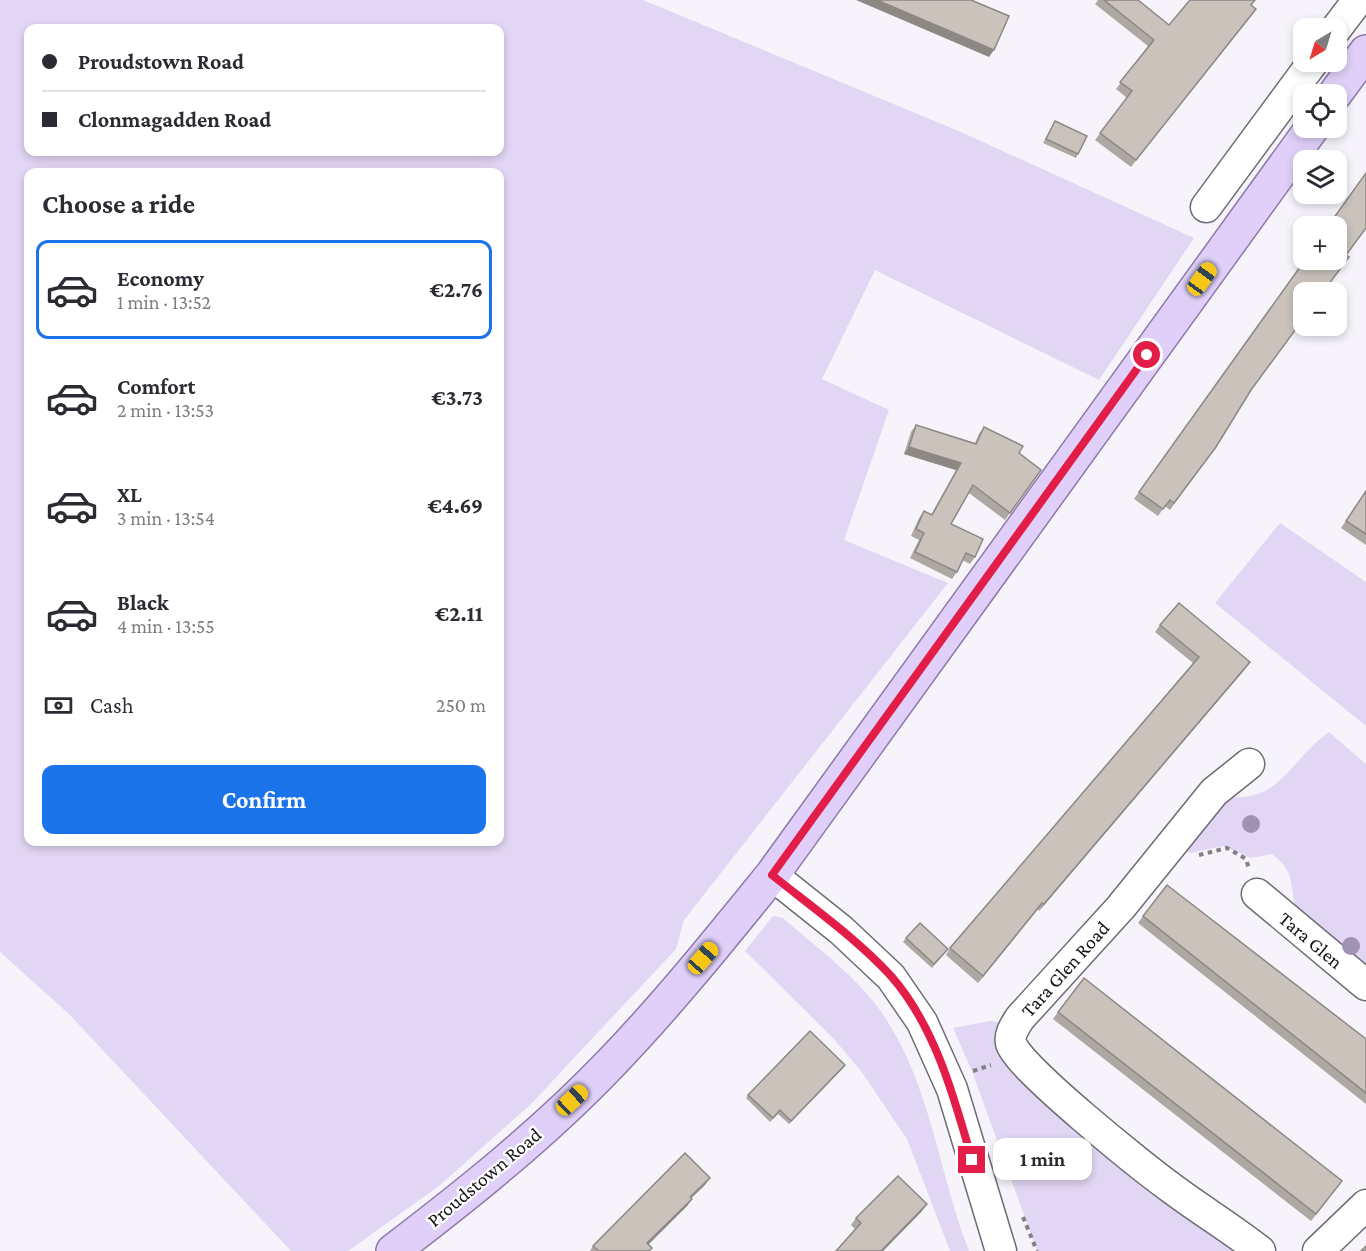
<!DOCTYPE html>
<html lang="en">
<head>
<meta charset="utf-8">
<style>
	body { margin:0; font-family:"Crimson Pro",serif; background:#f2f2f3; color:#2b2b33; height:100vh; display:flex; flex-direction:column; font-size:22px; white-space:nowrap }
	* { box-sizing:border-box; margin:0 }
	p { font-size:20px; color:#7c7c81 }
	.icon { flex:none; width:33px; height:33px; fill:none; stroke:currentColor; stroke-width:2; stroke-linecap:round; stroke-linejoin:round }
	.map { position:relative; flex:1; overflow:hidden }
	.side { position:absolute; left:24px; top:168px; width:480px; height:678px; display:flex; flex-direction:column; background:#fff; border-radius:12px; box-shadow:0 3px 9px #0003 }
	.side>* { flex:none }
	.hud { position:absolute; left:24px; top:24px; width:480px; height:132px; border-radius:12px; box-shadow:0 3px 9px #0003; display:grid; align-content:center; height:132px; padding:0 18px; background:#fff }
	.needle { width:39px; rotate:218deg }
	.buttons { position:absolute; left:1293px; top:18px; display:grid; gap:12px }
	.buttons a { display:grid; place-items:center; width:54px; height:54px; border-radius:12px; background:#fff; box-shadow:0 3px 9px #0003; font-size:30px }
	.end { position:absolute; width:27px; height:27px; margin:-14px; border:8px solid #e11d48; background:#fff; box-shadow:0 0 0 3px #fff }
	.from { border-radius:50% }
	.bubble { position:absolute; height:42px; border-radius:12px; background:#fff; box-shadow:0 3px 9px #0003; font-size:20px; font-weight:700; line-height:42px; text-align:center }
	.car { position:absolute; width:18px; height:36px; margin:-18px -9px; border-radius:8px; box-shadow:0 0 4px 2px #0007; background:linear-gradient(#f5c518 24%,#345 0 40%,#f5c518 0 76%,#345 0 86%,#f5c518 0) }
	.hud b { display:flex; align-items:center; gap:21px; height:57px; font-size:22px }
	.hud b+b { border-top:2px solid #e1e1e2 }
	.hud i { width:15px; height:15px; background:#2b2b33 }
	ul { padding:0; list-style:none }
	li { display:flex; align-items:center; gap:18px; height:99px; margin:0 12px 9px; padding:0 6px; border:3px solid transparent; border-radius:12px }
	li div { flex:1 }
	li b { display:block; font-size:22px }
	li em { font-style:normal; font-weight:700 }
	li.active { border-color:#1a73e8 }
	li>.icon { width:54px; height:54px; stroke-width:1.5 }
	h2 { padding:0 18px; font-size:27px; line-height:72px }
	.pay { display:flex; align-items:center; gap:15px; height:66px; padding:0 18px; font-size:22px }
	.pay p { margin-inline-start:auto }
	.button { display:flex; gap:12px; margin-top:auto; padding:12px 18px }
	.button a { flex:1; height:69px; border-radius:12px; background:#1a73e8; color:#fff; font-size:24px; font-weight:700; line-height:69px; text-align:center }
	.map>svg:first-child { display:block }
	.green { fill:#e1d6f4; fill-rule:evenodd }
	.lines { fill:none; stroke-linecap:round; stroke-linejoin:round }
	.minor-casing { stroke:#6e6c73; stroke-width:33 }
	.major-casing { stroke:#8c7aa8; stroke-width:36 }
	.path { stroke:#817f84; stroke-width:4; stroke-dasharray:4.5 4.5; stroke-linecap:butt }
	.minor { stroke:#fff; stroke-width:30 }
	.major { stroke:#e0d0f9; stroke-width:33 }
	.tree { fill:#a092b4 }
	.wall { fill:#ada8a2 }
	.shaded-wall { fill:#8d8884 }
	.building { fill:#c9c3bc; stroke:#8d8884; stroke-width:1.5 }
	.route { stroke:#e11d48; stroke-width:8 }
	.labels { text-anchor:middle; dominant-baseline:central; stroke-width:4.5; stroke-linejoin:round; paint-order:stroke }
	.street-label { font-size:20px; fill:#161518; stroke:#fff }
</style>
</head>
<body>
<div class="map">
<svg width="1366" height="1251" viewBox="0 0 1366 1251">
	<rect width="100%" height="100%" fill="#f6f3fb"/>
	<!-- green -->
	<path class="green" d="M0,0H643L961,132L1194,238L1099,380L875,270L822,379L889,410L844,540L948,583L684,920L676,949L531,1104L439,1186L348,1251H291L69,1014L0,952ZM500,28V152H28V28ZM28,172H500V842H28Z
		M1280,523L1366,582V726L1215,603Z
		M1329,732L1366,764V971C1353,961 1303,924 1298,912C1287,887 1299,874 1272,854L1251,858L1223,846L1191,853L1180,849L1227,797C1282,802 1289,760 1329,732Z
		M773,916L783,918C817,948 859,978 884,1016C931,1086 939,1174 969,1251H950L907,1139L861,1071L833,1038L745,951Z
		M990,1021L1004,1023L1001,1048L1008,1066L1109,1150L1241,1251H1037L972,1071L953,1028Z"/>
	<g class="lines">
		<defs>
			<path id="minor" d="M1336,29L1358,0
				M1206,207L1313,62
				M1249,764L1214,792L1121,907L1020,1018C1015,1026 1009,1034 1011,1043C1015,1065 1145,1169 1170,1187C1199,1209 1231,1228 1260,1251
				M772,875L841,930L891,977L922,1022L952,1089L1001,1251
				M1257,894L1366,985
				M1318,1251L1366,1205"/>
			<path id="major" d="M1335,94L1366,52
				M393,1251C469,1193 544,1133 610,1064C667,1005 720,939 772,875L1312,128"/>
		</defs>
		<!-- minor casing -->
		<use href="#minor" class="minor-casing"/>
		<!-- major casing -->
		<use href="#major" class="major-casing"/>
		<!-- path -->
		<path class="path" d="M1199,855L1227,848L1246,859L1249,869
			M973,1071L991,1065
			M1023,1217L1037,1251"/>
		<!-- minor -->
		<use href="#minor" class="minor"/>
		<!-- major -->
		<use href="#major" class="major"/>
	</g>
	<!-- trees -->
	<g class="tree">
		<circle cx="1251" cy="824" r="9"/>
		<circle cx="1351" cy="946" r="9"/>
	</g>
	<!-- wall -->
	<path class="wall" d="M1098,0H1138L1169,25L1252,5L1251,15L1131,167L1095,140L1127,98L1116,89L1148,46L1095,4Z
		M1055,121L1078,154L1076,158L1043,143Z
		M1346,255L1249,392L1216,447L1170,510L1165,506L1158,516L1134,499L1305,260Z
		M916,425L975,443L979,434L984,427L1041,470L1005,520L969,493L951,524L975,557L970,564L962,560L957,572L952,579L910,558L919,540L911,536L919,518L924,511L931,515L956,470L904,454L911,432Z
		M1366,491V545L1341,528Z
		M1160,625L1245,669L1039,911L1038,909L978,983L946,955L950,948L1193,663L1155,632Z
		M1143,916L1366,1039V1104L1138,923Z
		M906,938L946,952L932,968L903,942Z
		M1058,1012L1337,1188L1311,1221L1053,1019Z
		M842,1069L789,1124L778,1114L770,1122L746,1098L748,1095Z
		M705,1185L691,1198L692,1199L687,1206L648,1244L650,1251H590L593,1246Z
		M922,1211L883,1251H836L855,1229L851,1225L856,1218Z"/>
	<!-- shaded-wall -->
	<path class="shaded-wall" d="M856,0H877L994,50L989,57Z
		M909,447L961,463L956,470L904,454Z
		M1250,662L1245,669L1039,911L1044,904Z
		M1042,903L1038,909L978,983L983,976Z
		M845,1065L842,1069L789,1124L791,1121Z
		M710,1178L705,1185L685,1204L690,1197Z
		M692,1199L687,1206L643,1250L647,1243Z
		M927,1204L922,1211L883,1251H881Z"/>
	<!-- building -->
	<path class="building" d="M877,0H971L1009,16L994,50Z
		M1104,0H1138L1169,25L1190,0H1255L1251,5L1256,9L1136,160L1100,133L1132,91L1120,82L1154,40Z
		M1055,121L1087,136L1078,154L1046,139Z
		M1366,173V228L1346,255L1349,257L1323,292H1304V318L1251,390L1216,447L1174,503L1170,500L1163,509L1139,492L1305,260H1336V226H1328Z
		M916,425L976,444L984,427L1023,446L1019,453L1041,470L1010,513L973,485L951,524L983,539L975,557L966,553L957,572L915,552L924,533L916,529L924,511L932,515L961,463L909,447Z
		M1366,491V534L1346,521Z
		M1179,603L1250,662L1044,904L1042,903L983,976L950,948L1199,657L1160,625Z
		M1167,885L1366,1039V1093L1143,916Z
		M920,923L948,949L934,964L906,938Z
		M1084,978L1342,1181L1316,1214L1058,1012Z
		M810,1031L845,1065L791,1121L780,1110L773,1118L748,1095Z
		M685,1153L710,1178L690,1197L692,1199L647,1243L652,1248L649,1251H599L593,1246Z
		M898,1176L927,1204L881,1251H836L861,1223L856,1218Z
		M1366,1246V1251H1361Z"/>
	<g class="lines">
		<!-- route -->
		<path class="route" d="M972,1160C954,1097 935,1026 891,976C856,938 812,907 772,875L1147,355"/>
	</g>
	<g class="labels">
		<!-- street labels -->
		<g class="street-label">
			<text transform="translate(1311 940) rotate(40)">Tara Glen</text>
			<text transform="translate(1065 969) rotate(-48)">Tara Glen Road</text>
			<text transform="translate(484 1177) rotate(-40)">Proudstown Road</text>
		</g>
	</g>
</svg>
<div class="buttons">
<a><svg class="needle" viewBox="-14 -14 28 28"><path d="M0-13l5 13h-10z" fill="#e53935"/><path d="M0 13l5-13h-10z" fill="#7c7c81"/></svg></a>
<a><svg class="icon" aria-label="locate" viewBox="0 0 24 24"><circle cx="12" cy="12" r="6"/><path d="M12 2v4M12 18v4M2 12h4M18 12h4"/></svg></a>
<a><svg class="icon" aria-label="layers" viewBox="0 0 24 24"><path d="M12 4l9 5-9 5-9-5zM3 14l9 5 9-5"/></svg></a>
<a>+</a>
<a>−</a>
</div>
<i class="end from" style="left:1147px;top:355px"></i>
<i class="end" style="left:972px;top:1160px"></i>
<div class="bubble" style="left:993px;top:1138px;width:99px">1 min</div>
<i class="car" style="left:1202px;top:279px;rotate:36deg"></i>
<i class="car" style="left:703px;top:958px;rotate:41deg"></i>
<i class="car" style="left:572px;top:1100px;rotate:47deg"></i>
<div class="hud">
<b><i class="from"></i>Proudstown Road</b>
<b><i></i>Clonmagadden Road</b>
</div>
<section class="side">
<h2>Choose a ride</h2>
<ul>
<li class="active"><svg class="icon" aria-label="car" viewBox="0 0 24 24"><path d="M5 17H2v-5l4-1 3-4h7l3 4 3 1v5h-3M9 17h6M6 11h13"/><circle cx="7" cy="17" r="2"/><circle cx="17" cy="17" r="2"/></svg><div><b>Economy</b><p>1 min · 13:52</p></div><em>€2.76</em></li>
<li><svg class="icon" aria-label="car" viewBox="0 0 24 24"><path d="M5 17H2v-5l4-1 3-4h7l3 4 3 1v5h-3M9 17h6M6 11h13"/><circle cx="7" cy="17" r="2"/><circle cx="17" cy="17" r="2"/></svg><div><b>Comfort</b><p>2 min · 13:53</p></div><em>€3.73</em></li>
<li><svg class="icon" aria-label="car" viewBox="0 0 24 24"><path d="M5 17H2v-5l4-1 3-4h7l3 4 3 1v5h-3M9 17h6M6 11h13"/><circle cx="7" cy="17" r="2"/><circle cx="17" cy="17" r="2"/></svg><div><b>XL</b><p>3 min · 13:54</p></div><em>€4.69</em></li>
<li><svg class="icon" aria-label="car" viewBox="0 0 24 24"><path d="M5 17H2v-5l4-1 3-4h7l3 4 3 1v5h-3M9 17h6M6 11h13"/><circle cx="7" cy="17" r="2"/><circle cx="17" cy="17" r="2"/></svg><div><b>Black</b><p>4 min · 13:55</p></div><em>€2.11</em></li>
</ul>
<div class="pay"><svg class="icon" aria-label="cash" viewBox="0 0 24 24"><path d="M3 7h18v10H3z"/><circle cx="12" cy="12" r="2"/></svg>Cash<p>250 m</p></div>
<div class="button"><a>Confirm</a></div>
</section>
</div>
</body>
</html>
